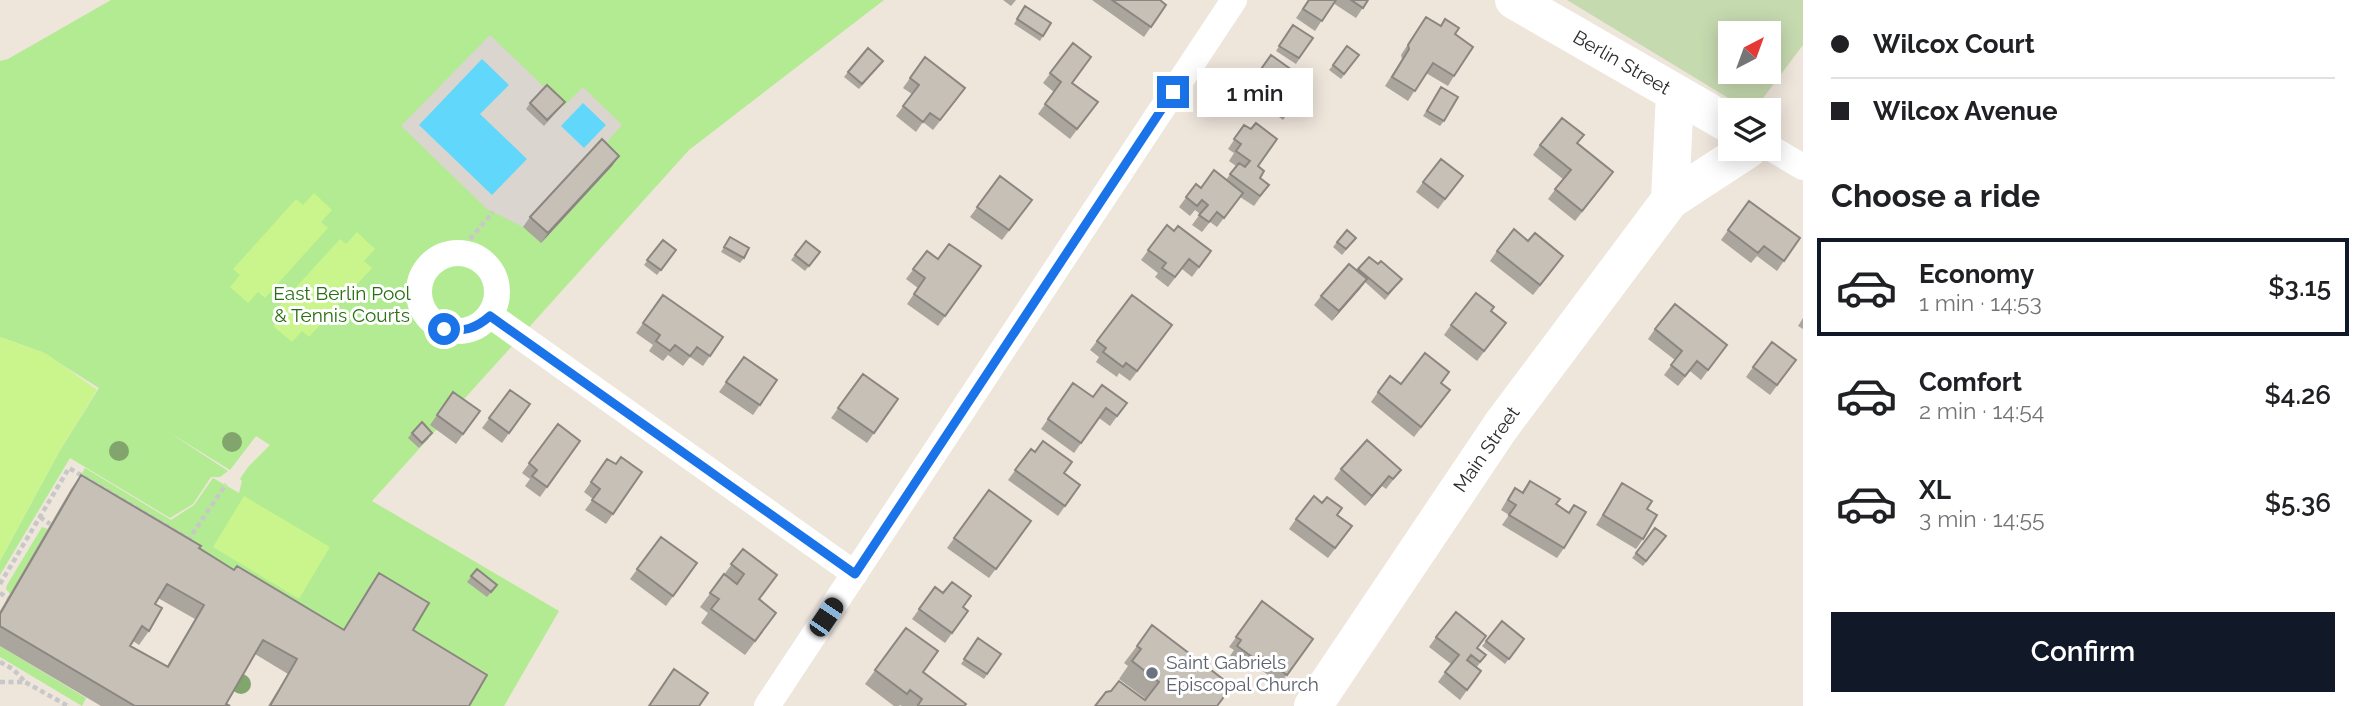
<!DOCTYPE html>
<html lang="en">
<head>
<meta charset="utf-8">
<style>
	body { margin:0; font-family:Raleway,sans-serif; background:#f2f2f2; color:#202124; height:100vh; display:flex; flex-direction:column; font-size:26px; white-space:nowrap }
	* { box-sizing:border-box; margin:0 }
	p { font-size:23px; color:#757577 }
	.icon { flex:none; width:38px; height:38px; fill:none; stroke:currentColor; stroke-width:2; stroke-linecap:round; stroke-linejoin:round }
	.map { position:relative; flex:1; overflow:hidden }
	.panel { display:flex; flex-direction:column; background:#fff; width:560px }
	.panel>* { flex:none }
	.hud { display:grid; align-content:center; height:154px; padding:0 28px; background:#fff }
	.needle { width:46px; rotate:41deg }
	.fabs { position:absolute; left:1718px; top:21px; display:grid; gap:14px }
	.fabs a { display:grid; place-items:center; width:63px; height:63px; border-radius:0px; background:#fff; box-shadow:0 4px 18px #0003; font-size:35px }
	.end { position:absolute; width:32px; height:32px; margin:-16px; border:9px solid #1a73e8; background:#fff; box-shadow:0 0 0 4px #fff }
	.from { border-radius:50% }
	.bubble { position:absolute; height:49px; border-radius:0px; background:#fff; box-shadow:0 4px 18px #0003; font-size:23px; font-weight:600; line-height:49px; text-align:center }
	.car { position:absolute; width:21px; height:42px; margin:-21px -10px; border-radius:9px; box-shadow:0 0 5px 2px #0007; background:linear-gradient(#222 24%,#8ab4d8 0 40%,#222 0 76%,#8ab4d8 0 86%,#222 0) }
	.hud b { display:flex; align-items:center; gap:24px; height:66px; font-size:26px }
	.hud b+b { border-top:2px solid #e0e0e0 }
	.hud i { width:18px; height:18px; background:#202124 }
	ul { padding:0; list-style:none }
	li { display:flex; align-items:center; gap:21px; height:98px; margin:0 14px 10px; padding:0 14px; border:4px solid transparent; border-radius:0px }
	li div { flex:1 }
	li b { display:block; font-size:26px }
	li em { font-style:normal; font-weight:600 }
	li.on { border-color:#111827 }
	li>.icon { width:63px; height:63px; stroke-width:1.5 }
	h2 { padding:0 28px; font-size:32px; line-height:84px }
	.button { display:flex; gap:14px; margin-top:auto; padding:14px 28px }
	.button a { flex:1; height:80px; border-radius:0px; background:#111827; color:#fff; font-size:28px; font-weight:600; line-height:80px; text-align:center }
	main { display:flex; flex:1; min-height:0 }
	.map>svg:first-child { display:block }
	.green { fill:#b2eb91 }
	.cemetery { fill:#c6dab0; fill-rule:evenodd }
	.pitch { fill:#caf48c }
	.plaza { fill:#dad5ce; fill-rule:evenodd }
	.water { fill:#62d7fc }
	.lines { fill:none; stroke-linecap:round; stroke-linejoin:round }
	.path { stroke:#c8c8c8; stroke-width:4.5; stroke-dasharray:5 3.5; stroke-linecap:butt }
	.street { stroke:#fff; stroke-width:26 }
	.secondary { stroke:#fff; stroke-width:38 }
	.tree { fill:#81a56c }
	.wall { fill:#aaa59d; fill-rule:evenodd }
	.shaded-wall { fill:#8b8680 }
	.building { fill:#c6c0b7; stroke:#8b8680; stroke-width:2; fill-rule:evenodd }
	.route { stroke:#1a73e8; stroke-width:9 }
	.worship-dot { fill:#6b7280; stroke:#fff; stroke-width:2.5 }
	.labels { text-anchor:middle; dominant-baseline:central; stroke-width:6; stroke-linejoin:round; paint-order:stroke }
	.street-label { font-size:19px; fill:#2b2b2b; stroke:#fff }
	.park-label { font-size:19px; fill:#287012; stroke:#fff }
	.worship-label { font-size:19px; fill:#5b616d; stroke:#fff; text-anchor:start }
</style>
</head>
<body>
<main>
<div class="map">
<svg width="1803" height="706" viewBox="0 0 1803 706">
	<rect width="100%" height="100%" fill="#eee5db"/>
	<!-- green -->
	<path class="green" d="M111,0H884L689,150L372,501L559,611L504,706H467L405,642L423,613L372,583L336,642L74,487L85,468L171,520L194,505L213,478L239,493L242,481L240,479L248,467L270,445L256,436L230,470L167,431L228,471L220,477H211L193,504L170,518L70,458L0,575V561L59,452L99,388L42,352L0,337V61L8,59Z
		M42,527L48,529L10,594L6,589L7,585Z
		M0,646L86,698L82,706L0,657Z"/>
	<!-- cemetery -->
	<path class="cemetery" d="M1567,0H1803V45L1754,110H1748ZM1731,33H1769V72H1731Z"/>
	<!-- pitch -->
	<path class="pitch" d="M314,193L332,210L321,222L328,228L265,298L258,292L248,303L230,287L240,275L233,269L296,199L303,205Z
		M357,232L375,249L364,261L372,268L309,337L302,331L292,342L273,326L284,314L277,308L340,239L346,244Z
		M0,337L47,354L97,390L59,452L0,561Z
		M244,496L330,547L299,599L213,547Z"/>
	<!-- plaza -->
	<path class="plaza" d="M490,35L564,106L583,87L622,125L598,152L523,227L487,209L401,126ZM482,60L508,85L480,114Z"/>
	<!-- water -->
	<path class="water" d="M482,59L509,85L480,114L527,159L492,195L419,125Z
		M583,103L606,125L584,148L561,126Z"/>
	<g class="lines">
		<!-- path -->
		<path class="path" d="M459,252L493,212
			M40,517L50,524
			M0,584L69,468L189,539L226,484
			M0,593L8,598
			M0,662L13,669L25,682
			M0,682H25L68,706"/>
		<!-- street -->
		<path class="street" d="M1769,147L1803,167
			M419 292a39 39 0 1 1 78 0a39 39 0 1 1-78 0Z
			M490,315L855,574
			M767,706L1234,0"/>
		<!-- secondary -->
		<path class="secondary" d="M1514,0L1731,125
			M1670,200L1675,93
			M1313,706L1501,426L1670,200L1748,149"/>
	</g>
	<!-- trees -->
	<g class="tree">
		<circle cx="232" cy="442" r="10"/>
		<circle cx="119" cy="451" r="10"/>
		<circle cx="241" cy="684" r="10"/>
	</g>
	<!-- wall -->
	<path class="wall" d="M1003,0H1016L1011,6Z
		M1092,0H1160L1166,5L1144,37Z
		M1308,0H1368L1356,18L1333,3L1315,31L1296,18Z
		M1025,6L1051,23L1040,41L1014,24Z
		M1293,25L1313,38L1296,64L1276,51Z
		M1419,27L1455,34L1454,76L1448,86L1426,73L1408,101L1385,86L1402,59L1401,55Z
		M1073,43V83L1098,102L1070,139L1038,114L1054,92L1043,83Z
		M1271,55L1310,83L1283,120L1245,92Z
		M1359,55L1341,79L1329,70L1333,65Z
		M925,57L958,98L933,130L923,122L916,132L896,116L912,94L903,88Z
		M883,61L859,89L844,77L848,72Z
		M1438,92L1444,121L1440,126L1423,116Z
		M530,103L561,107L544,126L526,109Z
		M1244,125L1258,166L1260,178L1269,185L1254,206L1240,197L1217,227L1210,222L1202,232L1192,225L1200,214L1195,210L1190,216L1179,207L1196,184L1201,188L1226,180L1236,166L1229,161L1234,153L1228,149Z
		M1578,144L1606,182L1575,221L1548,199L1563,179L1533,155L1540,145Z
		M619,156L612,166L541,243L523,227L530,217Z
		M1000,176L1032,200L1002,240L970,217Z
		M1463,176L1438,209L1416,192L1423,182Z
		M1749,201L1800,238L1777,271L1757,256L1751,263L1721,240Z
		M1167,225L1174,231L1211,251L1192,277L1182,269L1168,287L1155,277L1158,273L1141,260Z
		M730,237L744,258L740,263L721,252Z
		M663,240L676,250L657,275L644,265Z
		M806,241L820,252L805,271L791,260Z
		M1337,242L1352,243L1342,255L1333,247Z
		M927,251L938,259L981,266L938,326L907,304L918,288L906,279Z
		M1497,251L1556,266L1533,295L1490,261Z
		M1369,257L1398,284L1385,300L1365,282L1332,321L1314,305L1321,296L1357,271Z
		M663,295L723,337L703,366L690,357L683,366L668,355L663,361L649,351L653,345L636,333Z
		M1492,311L1506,323L1477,361L1444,335L1451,325Z
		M1803,318V329L1798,326Z
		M1655,329L1727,345L1701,380L1690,371L1678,386L1664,375L1675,360L1648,339Z
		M1165,335L1130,381L1119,373L1117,377L1096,362L1099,357L1090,350L1097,341Z
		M744,357L777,380L753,415L719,392Z
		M1796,360L1770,395L1746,377L1753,367Z
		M863,374L898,399L867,443L831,418Z
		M1073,383L1093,397L1127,403L1110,426L1099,418L1074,453L1041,429Z
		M1441,383L1443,400L1414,437L1371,402L1378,392L1401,384Z
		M510,390L530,404L502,443L482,428Z
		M453,392L480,411L456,444L430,425Z
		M558,424L580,441L540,497L525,486L530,479L522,473Z
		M412,433L429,438L419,448L408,438Z
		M1031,449L1080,485L1058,516L1008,480Z
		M607,459L615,464L642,472L606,524L585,510L593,499L584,492Z
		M1341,469L1401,470L1386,489L1382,486L1365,506L1334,479Z
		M81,475L234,570L343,630L369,587L379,573L413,630L469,706H268L288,674L255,654L226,704L230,706H101L0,646V611L71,489ZM158,598L195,619L167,666L130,646L133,641L139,645L149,631L155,604Z
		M1530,481L1556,504L1569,512L1574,505L1564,548L1557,558L1502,525L1509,515L1501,510L1508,498L1515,488L1522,492Z
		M1622,483L1647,509L1643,539L1636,549L1596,525Z
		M989,490L1031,521L989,578L947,548Z
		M1337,515L1352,526L1328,558L1289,529L1296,519Z
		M1655,528L1666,536L1643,566L1632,558Z
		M661,537L697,563L666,606L630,579Z
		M743,549L759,600L766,627L745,655L701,623L708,613L700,607Z
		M477,569L497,585L487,597L467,582Z
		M935,587L968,611L945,643L912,619Z
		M1262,601L1313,639L1280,684L1252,663L1248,669L1230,656L1234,650L1229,647Z
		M1502,621L1524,639L1505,664L1482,646Z
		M906,628L923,672L964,706H902L900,705L899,706H894L865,684Z
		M1436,637L1478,648L1486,655L1476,668L1481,671L1460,700L1438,682L1451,664L1429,647Z
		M978,638L1001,654L984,679L961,664Z
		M1137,646L1218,706H1095L1145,700L1146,699L1119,679L1128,666L1124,663Z"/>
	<!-- shaded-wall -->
	<path class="shaded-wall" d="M619,156L612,166L541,243L548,233Z
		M1367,279L1360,289L1332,321L1339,311Z
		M1389,476L1382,486L1365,506L1372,496Z"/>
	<!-- building -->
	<path class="building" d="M1112,0H1160L1166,5L1151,27Z
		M1309,0H1336L1322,21L1303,9Z
		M1351,0H1368L1363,8Z
		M1025,6L1051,23L1043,36L1017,19Z
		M1426,17L1441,26L1445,19L1459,28L1455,34L1473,47L1454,76L1433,63L1415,91L1392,77L1409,49L1408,45Z
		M1293,25L1313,38L1299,58L1279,46Z
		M1073,43L1091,57L1072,83L1098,102L1077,129L1045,104L1061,82L1050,73Z
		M1347,46L1359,55L1344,74L1333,65Z
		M868,48L883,61L862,84L848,72Z
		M1271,55L1310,83L1290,110L1252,82Z
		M925,57L965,88L940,120L930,113L923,122L903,106L919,85L910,78Z
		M547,85L565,102L547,120L530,103Z
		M1441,87L1458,97L1444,121L1427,111Z
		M1562,118L1584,135L1577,143L1613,172L1582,211L1555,189L1571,170L1540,145Z
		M1256,123L1277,139L1258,166L1264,171L1260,178L1269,185L1260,196L1230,174L1239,163L1245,167L1250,161L1236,151L1241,144L1234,139L1244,125L1251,129Z
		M602,139L619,156L548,233L530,217Z
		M1441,159L1463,176L1445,199L1423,182Z
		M1214,170L1243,193L1224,218L1217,212L1209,222L1199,215L1208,205L1202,200L1197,206L1186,197L1196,184L1201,188Z
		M1000,176L1032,200L1009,230L977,207Z
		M1749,201L1800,238L1784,261L1764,246L1758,253L1728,230Z
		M1167,225L1174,231L1178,226L1211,251L1199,267L1189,259L1175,277L1162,268L1166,263L1148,250Z
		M1514,229L1528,241L1535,233L1563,256L1540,285L1497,251Z
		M1347,230L1356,238L1346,249L1337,242Z
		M730,237L749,248L744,258L724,247Z
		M663,240L676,250L661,270L647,260Z
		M806,241L820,252L809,266L795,255Z
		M949,244L981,266L945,316L914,294L925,278L913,269L927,251L938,259Z
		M1369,257L1378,264L1381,261L1402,279L1388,294L1358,269Z
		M1349,264L1367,279L1339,311L1321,296Z
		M1476,293L1494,307L1491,311L1506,323L1484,351L1451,325Z
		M663,295L723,337L710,356L697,347L690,356L675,345L670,351L656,341L660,335L643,323Z
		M1132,295L1172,325L1137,371L1126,363L1123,367L1103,352L1106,348L1097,341Z
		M1675,304L1727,345L1708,370L1697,361L1685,376L1671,365L1682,351L1655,329Z
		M1772,342L1796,360L1777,385L1753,367Z
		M1425,353L1449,372L1441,383L1450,390L1421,427L1378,392L1390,376L1401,384Z
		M744,357L777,380L760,405L726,382Z
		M863,374L898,399L874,433L838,408Z
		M1073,383L1093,397L1102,385L1127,403L1117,416L1106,408L1081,443L1048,419Z
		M510,390L530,404L509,433L489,418Z
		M453,392L480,411L463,434L437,415Z
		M422,422L432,433L422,443L412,433Z
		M558,424L580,441L547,487L532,476L537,470L529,463Z
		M1367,440L1401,470L1393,479L1389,476L1372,496L1341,469Z
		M1043,441L1072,462L1064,473L1080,485L1065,506L1015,470L1031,449L1035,452Z
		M621,457L642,472L613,514L592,500L600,489L591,482L607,459L616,464Z
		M81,475L201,546L199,548L234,570L237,566L344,630L379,573L429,603L413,630L487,675L469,706H270L297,659L263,640L226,704L230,706H135L0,626V614ZM167,584L204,605L168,667L130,646L142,626L149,631L162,608L155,604Z
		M1530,481L1560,499L1556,504L1569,513L1574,505L1586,512L1564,548L1509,515L1516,505L1508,500L1515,488L1523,493Z
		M1622,483L1652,501L1647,509L1657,515L1643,539L1603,515Z
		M989,490L1031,521L996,569L954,538Z
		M1314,496L1322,503L1327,497L1342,508L1337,515L1352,526L1335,548L1296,519Z
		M1655,528L1666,536L1646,561L1636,553Z
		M661,537L697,563L673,596L637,569Z
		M743,549L777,575L759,599L776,613L755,641L711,609L719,599L710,593L724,574L737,584L744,574L731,564Z
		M477,569L497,585L491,592L471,576Z
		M952,582L971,596L963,607L968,611L952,633L919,609L935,587L943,593Z
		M1262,601L1313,639L1287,675L1259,654L1255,659L1237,646L1241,640L1236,637Z
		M1456,612L1486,636L1477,648L1486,655L1480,662L1471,655L1467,660L1481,671L1467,690L1445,672L1459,655L1436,637Z
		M1502,621L1524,639L1509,659L1486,641Z
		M1152,625L1232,686L1217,706H1095L1106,692L1111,691L1119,681L1145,700L1159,682L1132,661L1141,649L1137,646Z
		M906,628L938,651L923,672L966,704L964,706H918V705L922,699L910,690L907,694L875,670Z
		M978,638L1001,654L987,674L964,659Z
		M674,669L708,693L699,706H649Z"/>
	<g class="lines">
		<!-- route -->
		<path class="route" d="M444,329C464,332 475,329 490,316L855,574L1173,92"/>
	</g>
	<!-- markers -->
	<circle class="worship-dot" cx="1152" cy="673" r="7"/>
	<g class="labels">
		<!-- street labels -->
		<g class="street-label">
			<text transform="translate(1622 62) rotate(30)">Berlin Street</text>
			<text transform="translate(1486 449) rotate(-55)">Main Street</text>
		</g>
		<!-- park labels -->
		<g class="park-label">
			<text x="342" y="293">East Berlin Pool<tspan x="342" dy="22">&amp; Tennis Courts</tspan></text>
		</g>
		<!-- worship labels -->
		<g class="worship-label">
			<text x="1166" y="662">Saint Gabriels<tspan x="1166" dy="22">Episcopal Church</tspan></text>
		</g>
	</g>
</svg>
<div class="fabs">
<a><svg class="needle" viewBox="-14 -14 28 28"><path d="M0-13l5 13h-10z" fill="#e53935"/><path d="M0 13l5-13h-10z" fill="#757577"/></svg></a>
<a><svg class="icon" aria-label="layers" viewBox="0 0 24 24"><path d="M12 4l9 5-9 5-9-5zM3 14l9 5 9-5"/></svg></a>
</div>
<i class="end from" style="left:444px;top:329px"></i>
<i class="end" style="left:1173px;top:92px"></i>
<div class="bubble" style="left:1197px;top:68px;width:116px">1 min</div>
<i class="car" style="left:826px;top:617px;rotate:34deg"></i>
</div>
<section class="panel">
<div class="hud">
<b><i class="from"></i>Wilcox Court</b>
<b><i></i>Wilcox Avenue</b>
</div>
<h2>Choose a ride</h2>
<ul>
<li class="on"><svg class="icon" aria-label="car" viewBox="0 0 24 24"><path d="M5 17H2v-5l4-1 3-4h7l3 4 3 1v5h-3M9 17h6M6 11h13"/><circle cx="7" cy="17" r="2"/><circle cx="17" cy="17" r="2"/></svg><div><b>Economy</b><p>1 min · 14:53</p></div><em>$3.15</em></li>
<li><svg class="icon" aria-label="car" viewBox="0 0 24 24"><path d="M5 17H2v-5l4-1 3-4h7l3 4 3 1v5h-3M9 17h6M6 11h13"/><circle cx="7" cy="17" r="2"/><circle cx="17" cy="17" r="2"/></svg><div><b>Comfort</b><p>2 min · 14:54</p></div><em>$4.26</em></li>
<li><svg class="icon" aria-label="car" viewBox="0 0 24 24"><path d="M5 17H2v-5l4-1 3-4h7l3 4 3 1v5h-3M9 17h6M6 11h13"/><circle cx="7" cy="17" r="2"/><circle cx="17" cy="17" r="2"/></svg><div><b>XL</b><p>3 min · 14:55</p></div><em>$5.36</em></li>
</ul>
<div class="button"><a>Confirm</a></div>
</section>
</main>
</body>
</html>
